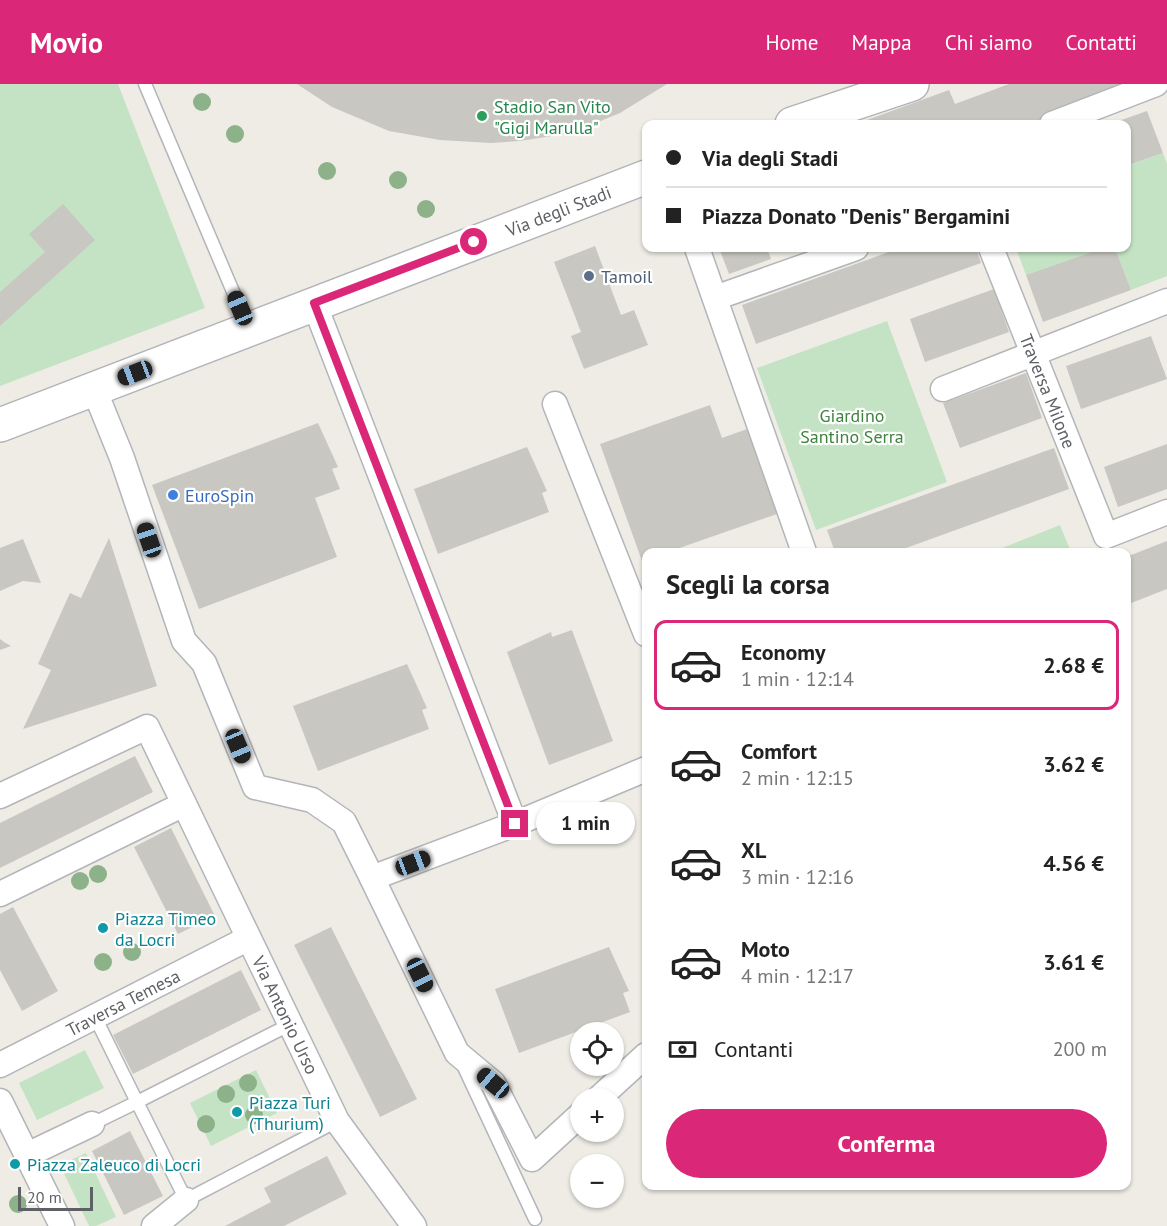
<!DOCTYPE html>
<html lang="it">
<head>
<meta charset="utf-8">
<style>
	body { margin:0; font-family:"PT Sans",sans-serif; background:#f2f2f2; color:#222; height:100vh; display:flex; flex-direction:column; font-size:22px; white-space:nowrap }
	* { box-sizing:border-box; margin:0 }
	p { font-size:20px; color:#767676 }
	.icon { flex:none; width:33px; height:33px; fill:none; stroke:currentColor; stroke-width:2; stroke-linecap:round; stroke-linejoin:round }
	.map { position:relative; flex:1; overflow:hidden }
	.sheet { position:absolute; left:642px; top:464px; width:489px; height:642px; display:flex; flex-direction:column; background:#fff; border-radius:12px; box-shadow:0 2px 4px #0004 }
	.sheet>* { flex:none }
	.banner { position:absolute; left:642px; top:36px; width:489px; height:132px; border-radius:12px; box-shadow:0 2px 4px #0004; display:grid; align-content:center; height:132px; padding:0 24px; background:#fff }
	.fabs { position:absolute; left:570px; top:938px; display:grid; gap:12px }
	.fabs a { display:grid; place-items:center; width:54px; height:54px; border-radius:50%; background:#fff; box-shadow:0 2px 4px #0004; font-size:30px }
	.scale { position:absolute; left:18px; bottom:15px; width:75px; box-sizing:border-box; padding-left:6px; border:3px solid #5d6064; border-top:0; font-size:16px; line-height:21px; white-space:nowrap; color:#5d6064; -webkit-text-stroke:4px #fff; paint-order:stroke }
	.end { position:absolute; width:27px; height:27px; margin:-14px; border:8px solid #db2777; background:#fff; box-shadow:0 0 0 3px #fff }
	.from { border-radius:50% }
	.bubble { position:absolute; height:42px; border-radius:21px; background:#fff; box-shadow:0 2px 4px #0004; font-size:20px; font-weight:700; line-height:42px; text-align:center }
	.car { position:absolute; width:18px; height:36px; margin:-18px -9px; border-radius:8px; box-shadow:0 0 4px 2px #0007; background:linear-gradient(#222 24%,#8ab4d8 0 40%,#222 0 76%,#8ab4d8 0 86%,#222 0) }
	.banner b { display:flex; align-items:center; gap:21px; height:57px; font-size:22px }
	.banner b+b { border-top:2px solid #e0e0e0 }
	.banner i { width:15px; height:15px; background:#222 }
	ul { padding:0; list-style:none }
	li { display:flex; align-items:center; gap:18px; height:90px; margin:0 12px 9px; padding:0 12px; border:3px solid transparent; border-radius:12px }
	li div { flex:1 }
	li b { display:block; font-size:22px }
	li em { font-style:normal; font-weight:700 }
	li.selected { border-color:#db2777 }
	li>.icon { width:54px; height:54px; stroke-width:1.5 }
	h2 { padding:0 24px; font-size:27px; line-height:72px }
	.pay { display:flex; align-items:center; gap:15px; height:66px; padding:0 24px; font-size:22px }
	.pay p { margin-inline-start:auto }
	.action { display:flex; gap:12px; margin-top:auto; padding:12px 24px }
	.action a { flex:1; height:69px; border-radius:36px; background:#db2777; color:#fff; font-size:24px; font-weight:700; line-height:69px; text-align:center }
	header { display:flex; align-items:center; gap:36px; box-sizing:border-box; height:84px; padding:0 30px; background:#db2777; color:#fff }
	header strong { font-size:28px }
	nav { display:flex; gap:33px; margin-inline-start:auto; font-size:21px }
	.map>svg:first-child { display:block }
	.green { fill:#c4e3c4 }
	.building { fill:#c9c7c2 }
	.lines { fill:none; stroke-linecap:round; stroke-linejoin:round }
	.lane-casing { stroke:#b2b5b9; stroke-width:15 }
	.street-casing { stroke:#b2b5b9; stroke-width:27 }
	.secondary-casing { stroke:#b1b4b8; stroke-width:36 }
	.lane { stroke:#fff; stroke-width:12 }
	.street { stroke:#fff; stroke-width:24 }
	.secondary { stroke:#fff; stroke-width:33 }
	.tree { fill:#8db28a }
	.route { stroke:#db2777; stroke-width:8 }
	.leisure-dot { fill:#2e9e5b; stroke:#fff; stroke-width:2 }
	.service-dot { fill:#5c6f8a; stroke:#fff; stroke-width:2 }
	.shop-dot { fill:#3f7fe0; stroke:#fff; stroke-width:2 }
	.culture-dot { fill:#0f9aa8; stroke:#fff; stroke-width:2 }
	.labels { text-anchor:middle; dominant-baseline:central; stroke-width:4.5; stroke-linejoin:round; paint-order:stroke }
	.leisure-label { font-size:18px; fill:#27864d; stroke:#fff; text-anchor:start }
	.street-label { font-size:18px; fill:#5d6064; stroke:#fff }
	.service-label { font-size:18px; fill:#4e5e75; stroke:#fff; text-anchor:start }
	.park-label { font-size:18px; fill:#3d833f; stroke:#fff }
	.shop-label { font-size:18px; fill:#366cbe; stroke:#fff; text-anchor:start }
	.culture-label { font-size:18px; fill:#0d838f; stroke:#fff; text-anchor:start }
</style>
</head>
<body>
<header>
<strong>Movio</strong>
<nav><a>Home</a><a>Mappa</a><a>Chi siamo</a><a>Contatti</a></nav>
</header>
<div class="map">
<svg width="1167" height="1142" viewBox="0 0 1167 1142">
	<rect width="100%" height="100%" fill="#eeece5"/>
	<!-- green -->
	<path class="green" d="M0,0H118L205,224L0,302Z
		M1163,69L1167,80V192L1131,206L1115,164H1126L1127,82Z
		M1016,164H1103L1026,191Z
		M887,237L947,398L816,446L757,284Z
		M1060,441L1071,468H992Z
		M85,966L104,1004L37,1036L19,999Z
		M256,986L277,1029L211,1062L190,1019Z
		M86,1069L116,1133L96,1142H89L60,1081Z"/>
	<!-- building -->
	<path class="building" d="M297,0H667L620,29L571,49L520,57L491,59L440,56L389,47L332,23Z
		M1009,0H1129L1130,5L1033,40H856L949,6L955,20Z
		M1147,27L1163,69L1126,82V40H1110Z
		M63,120L95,156L0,242V208L45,168L29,150Z
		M595,162L621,231L634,226L648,261L584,285L571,252L581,248L554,178Z
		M719,164H767L771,175L729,190Z
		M900,164H976L981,179L756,260L742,221Z
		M1103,164H1115L1131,206L1043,238L1026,191Z
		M994,205L1009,248L925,278L910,235Z
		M1151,252L1167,295L1081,325L1066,282Z
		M1026,289L1042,334L960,364L943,319Z
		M710,321L722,354L750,344L780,429L668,468H646V476L642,477L600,360Z
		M318,339L338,383L332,385L340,405L315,414L337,473L199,525L152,401Z
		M1167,360V405L1118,423L1104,383Z
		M527,363L547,407L542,409L549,428L438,470L414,405Z
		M1054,364L1069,405L895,468H835L827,446Z
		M109,454L157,602L23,645L51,586L38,580L70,509L81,514Z
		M23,455L41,499L23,497L0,507V464Z
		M1167,457V505L1126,521V473Z
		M572,546L613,657L549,681L507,568L551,548L552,553Z
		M0,555L4,558L11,562L0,566Z
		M407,580L427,624L422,626L429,645L318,687L293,622Z
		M135,672L153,708L0,784V739Z
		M171,744L215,832L178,850L134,763Z
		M13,823L58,907L22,927L0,886V830Z
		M331,843L417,1015L380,1033L294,861Z
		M609,863L629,907L623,909L630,928L519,969L495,905Z
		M241,886L261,926L133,990L113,951Z
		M130,1047L163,1112L124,1131L92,1067Z
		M327,1072L347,1110L284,1142H225L271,1118L264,1104Z"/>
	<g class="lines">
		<defs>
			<path id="lane" d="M145,0L248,243
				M289,941L137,1018L186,1116L337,1037
				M463,981L535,1135
				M92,1040L137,1018L95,933"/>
			<g id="street">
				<path d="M1052,40L1156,0"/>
				<path d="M697,164L804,468"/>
				<path id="s1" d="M991,164L1106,452L1167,428"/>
				<path d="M715,214L856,164"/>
				<path d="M314,219L515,740"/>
				<path d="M94,305L122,374L184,557L204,579L255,703L312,716L344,738L372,794L515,740L646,685"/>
				<path d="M943,305L1167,217"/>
				<path d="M555,320L646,550"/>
				<path id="s2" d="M0,712L147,643L337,1037L414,1142"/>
				<path d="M372,794L457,969L493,999L532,1075L580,1031"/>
				<path d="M0,810L184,720"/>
				<path id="s3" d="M0,981L247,855"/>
				<path d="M599,1014L646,971"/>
				<path d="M0,1017L62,1142"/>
				<path d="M27,1071L92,1040"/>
				<path d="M154,1142L186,1116"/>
			</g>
			<g id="secondary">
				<path d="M792,40L912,0"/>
				<path id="s4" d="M0,341L646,93"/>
			</g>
		</defs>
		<!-- lane casing -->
		<use href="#lane" class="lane-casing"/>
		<!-- street casing -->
		<use href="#street" class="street-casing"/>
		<!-- secondary casing -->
		<use href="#secondary" class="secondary-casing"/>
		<!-- lane -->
		<use href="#lane" class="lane"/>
		<!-- street -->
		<use href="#street" class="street"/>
		<!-- secondary -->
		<use href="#secondary" class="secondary"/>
	</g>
	<!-- trees -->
	<g class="tree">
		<circle cx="202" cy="18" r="9"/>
		<circle cx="235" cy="50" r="9"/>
		<circle cx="327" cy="87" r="9"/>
		<circle cx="398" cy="96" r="9"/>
		<circle cx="426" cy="125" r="9"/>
		<circle cx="98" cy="790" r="9"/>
		<circle cx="80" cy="797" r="9"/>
		<circle cx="132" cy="868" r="9"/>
		<circle cx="103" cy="878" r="9"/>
		<circle cx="248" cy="999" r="9"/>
		<circle cx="226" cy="1010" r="9"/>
		<circle cx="254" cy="1031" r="9"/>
		<circle cx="206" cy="1040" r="9"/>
		<circle cx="18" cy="1120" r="9"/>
	</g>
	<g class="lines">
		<!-- route -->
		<path class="route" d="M474,158L314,219L515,740"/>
	</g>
	<!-- markers -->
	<circle class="leisure-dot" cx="482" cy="32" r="6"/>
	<circle class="service-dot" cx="589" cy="192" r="6"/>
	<circle class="shop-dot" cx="173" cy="411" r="6"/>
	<g class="culture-dot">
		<circle cx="103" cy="844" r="6"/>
		<circle cx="237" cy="1028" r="6"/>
		<circle cx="15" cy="1080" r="6"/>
	</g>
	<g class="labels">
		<!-- leisure labels -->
		<g class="leisure-label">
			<text x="494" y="22">Stadio San Vito<tspan x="494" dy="21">"Gigi Marulla"</tspan></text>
		</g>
		<!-- street labels -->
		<g class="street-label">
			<text stroke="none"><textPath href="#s4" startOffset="598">Via degli Stadi</textPath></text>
			<text stroke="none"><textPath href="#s1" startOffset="154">Traversa Milone</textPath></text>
			<text stroke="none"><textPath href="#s3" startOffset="138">Traversa Temesa</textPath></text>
			<text stroke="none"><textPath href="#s2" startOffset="482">Via Antonio Urso</textPath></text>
		</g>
		<!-- service labels -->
		<g class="service-label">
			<text x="601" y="192">Tamoil</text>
		</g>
		<!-- park labels -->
		<g class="park-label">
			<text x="852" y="331">Giardino<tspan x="852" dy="21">Santino Serra</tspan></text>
		</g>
		<!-- shop labels -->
		<g class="shop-label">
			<text x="185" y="411">EuroSpin</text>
		</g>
		<!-- culture labels -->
		<g class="culture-label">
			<text x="115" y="834">Piazza Timeo<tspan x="115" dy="21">da Locri</tspan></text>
			<text x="249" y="1018">Piazza Turi<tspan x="249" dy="21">(Thurium)</tspan></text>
			<text x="27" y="1080">Piazza Zaleuco di Locri</text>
		</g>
	</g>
</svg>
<div class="fabs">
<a><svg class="icon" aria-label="locate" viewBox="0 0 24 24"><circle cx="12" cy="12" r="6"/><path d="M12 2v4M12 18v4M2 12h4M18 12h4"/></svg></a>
<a>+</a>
<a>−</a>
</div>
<div class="scale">20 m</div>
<i class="end from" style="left:474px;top:158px"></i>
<i class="end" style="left:515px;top:740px"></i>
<div class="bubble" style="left:536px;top:718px;width:99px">1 min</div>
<i class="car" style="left:240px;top:224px;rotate:337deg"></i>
<i class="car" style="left:135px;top:289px;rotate:249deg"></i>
<i class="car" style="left:149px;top:456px;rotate:341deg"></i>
<i class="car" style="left:238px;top:662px;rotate:157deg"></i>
<i class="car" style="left:413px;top:779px;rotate:69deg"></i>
<i class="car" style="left:420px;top:891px;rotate:154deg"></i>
<i class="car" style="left:493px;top:999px;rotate:310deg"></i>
<div class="banner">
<b><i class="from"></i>Via degli Stadi</b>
<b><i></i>Piazza Donato &quot;Denis&quot; Bergamini</b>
</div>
<section class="sheet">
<h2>Scegli la corsa</h2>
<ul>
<li class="selected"><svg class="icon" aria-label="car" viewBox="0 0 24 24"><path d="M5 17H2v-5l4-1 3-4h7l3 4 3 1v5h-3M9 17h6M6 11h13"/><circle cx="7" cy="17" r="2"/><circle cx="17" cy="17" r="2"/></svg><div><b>Economy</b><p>1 min · 12:14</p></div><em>2.68 €</em></li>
<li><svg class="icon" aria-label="car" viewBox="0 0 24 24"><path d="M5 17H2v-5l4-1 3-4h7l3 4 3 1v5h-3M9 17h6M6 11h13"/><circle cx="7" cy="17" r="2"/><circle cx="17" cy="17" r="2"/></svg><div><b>Comfort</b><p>2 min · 12:15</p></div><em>3.62 €</em></li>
<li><svg class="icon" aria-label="car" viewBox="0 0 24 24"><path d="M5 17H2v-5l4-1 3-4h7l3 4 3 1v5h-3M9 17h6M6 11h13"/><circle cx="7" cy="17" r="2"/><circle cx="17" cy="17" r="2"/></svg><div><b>XL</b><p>3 min · 12:16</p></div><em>4.56 €</em></li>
<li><svg class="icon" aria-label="car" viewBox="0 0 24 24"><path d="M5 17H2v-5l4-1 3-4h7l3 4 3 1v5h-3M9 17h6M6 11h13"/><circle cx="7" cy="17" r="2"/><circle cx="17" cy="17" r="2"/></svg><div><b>Moto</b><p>4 min · 12:17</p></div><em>3.61 €</em></li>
</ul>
<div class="pay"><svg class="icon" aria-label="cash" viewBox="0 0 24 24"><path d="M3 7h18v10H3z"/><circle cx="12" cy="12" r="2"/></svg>Contanti<p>200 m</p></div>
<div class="action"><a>Conferma</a></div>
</section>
</div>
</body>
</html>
